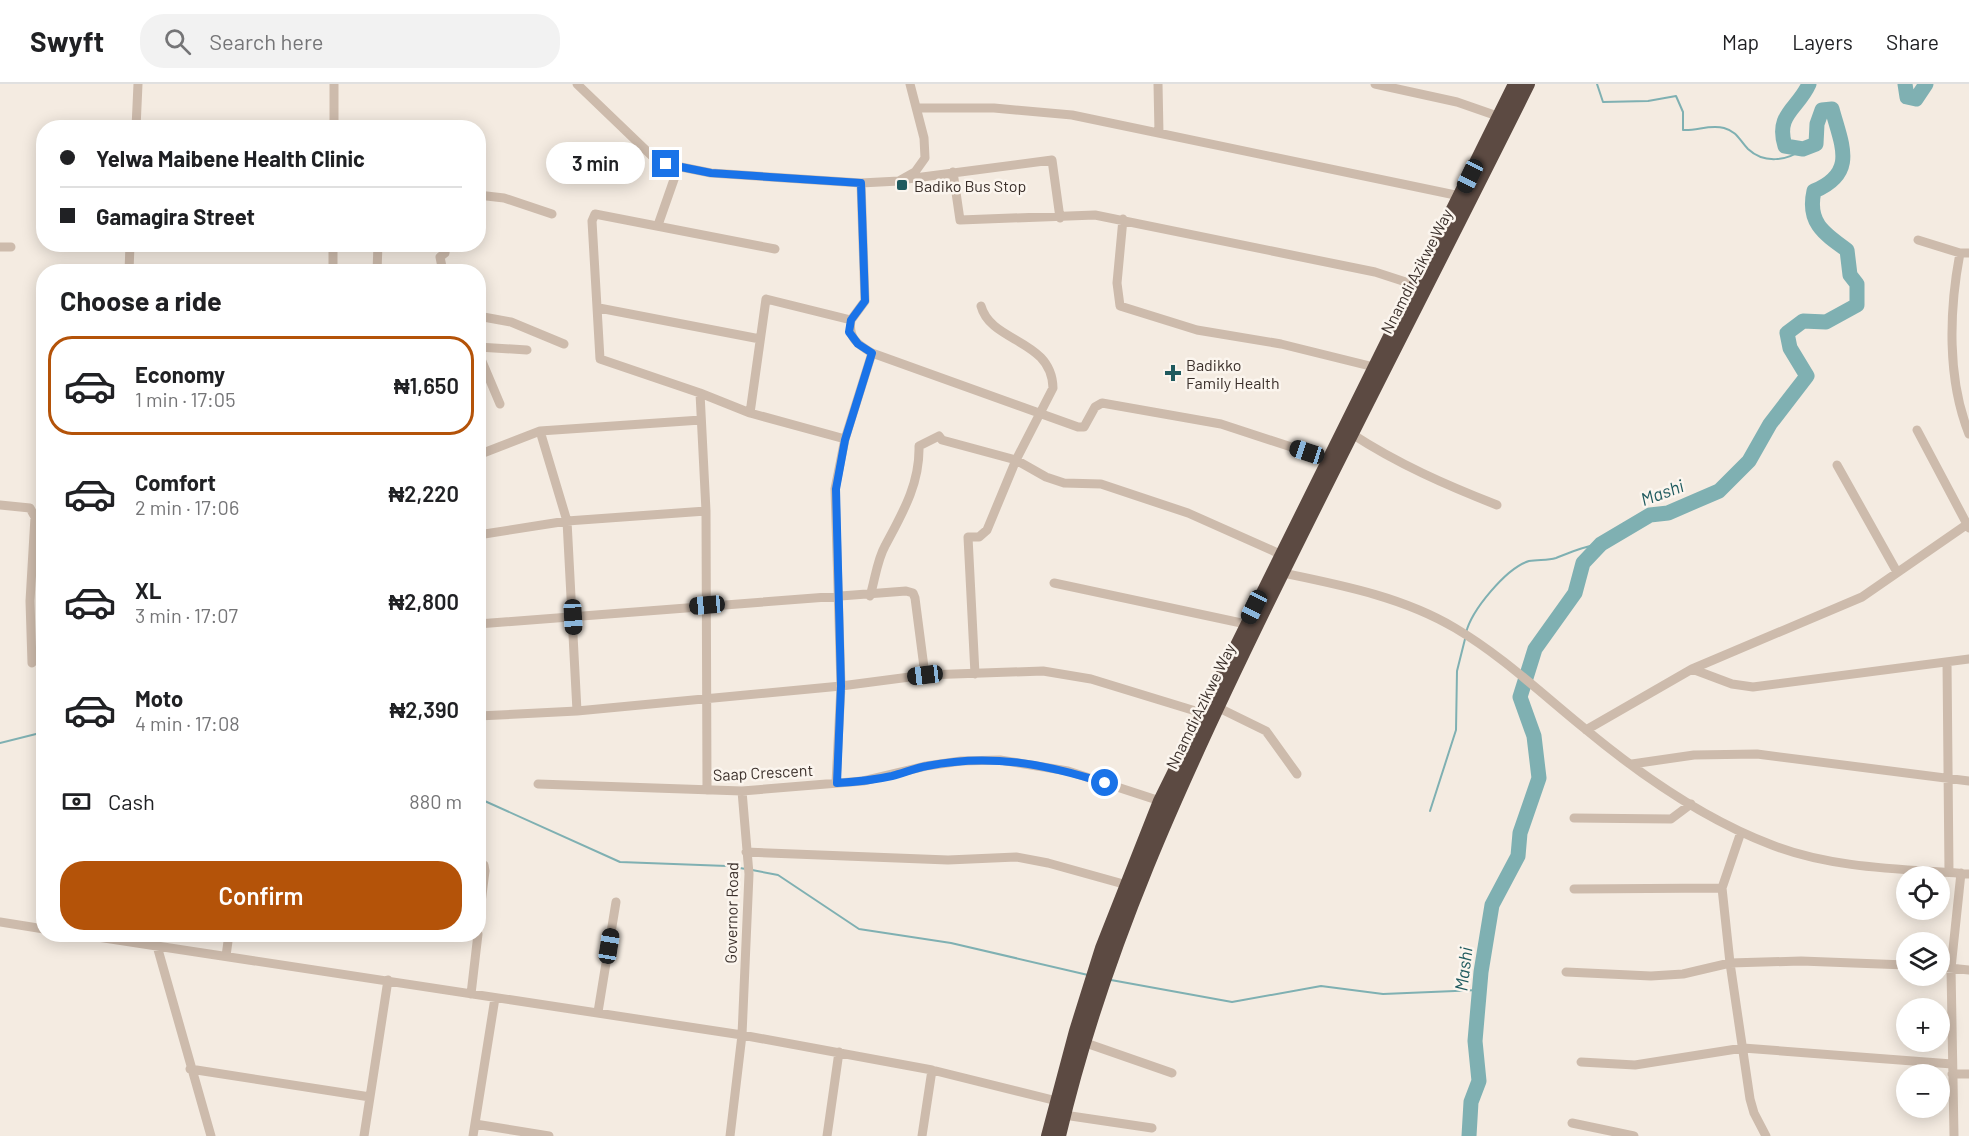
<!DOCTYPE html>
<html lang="en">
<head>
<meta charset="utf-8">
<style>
	body { margin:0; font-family:Barlow,sans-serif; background:#f2f2f2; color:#202124; height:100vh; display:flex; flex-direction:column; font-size:22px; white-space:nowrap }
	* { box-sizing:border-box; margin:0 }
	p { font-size:20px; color:#757577 }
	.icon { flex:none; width:33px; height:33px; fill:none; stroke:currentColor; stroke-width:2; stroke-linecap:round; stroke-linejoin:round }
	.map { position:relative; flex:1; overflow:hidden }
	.drawer { position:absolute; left:36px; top:180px; width:450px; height:678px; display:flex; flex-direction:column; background:#fff; border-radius:24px; box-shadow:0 3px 15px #0003 }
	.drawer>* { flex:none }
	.guide { position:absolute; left:36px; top:36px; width:450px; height:132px; border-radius:24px; box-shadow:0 3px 15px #0003; display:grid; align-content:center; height:132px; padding:0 24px; background:#fff }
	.fabs { position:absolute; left:1896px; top:782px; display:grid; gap:12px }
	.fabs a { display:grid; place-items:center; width:54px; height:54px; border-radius:50%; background:#fff; box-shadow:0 3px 15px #0003; font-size:30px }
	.end { position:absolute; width:27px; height:27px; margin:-14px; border:8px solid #1a73e8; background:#fff; box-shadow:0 0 0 3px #fff }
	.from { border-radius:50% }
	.bubble { position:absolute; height:42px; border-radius:21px; background:#fff; box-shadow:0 3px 15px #0003; font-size:20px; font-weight:600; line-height:42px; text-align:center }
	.car { position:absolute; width:18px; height:36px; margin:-18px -9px; border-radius:8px; box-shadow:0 0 4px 2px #0007; background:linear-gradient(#222 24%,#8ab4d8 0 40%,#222 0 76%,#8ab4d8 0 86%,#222 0) }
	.guide b { display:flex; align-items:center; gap:21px; height:57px; font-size:22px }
	.guide b+b { border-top:2px solid #e0e0e0 }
	.guide i { width:15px; height:15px; background:#202124 }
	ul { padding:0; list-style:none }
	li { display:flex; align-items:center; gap:18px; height:99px; margin:0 12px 9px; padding:0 12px; border:3px solid transparent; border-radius:24px }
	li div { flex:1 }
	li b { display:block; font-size:22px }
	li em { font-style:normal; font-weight:600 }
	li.current { border-color:#b45309 }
	li>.icon { width:54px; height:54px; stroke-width:1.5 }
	h2 { padding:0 24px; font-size:27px; line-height:72px }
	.pay { display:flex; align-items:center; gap:15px; height:66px; padding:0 24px; font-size:22px }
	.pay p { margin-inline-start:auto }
	.action { display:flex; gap:12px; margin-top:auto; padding:12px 24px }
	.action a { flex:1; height:69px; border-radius:24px; background:#b45309; color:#fff; font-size:24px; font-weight:600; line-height:69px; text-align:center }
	header { display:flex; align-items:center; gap:36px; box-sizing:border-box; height:84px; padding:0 30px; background:#fff; border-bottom:2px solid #e0e0e0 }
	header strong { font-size:28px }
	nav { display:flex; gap:33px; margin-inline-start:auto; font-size:21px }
	.search { width:420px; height:54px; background:#f2f2f2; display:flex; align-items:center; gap:15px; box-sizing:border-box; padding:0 21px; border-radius:24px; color:#757577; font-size:22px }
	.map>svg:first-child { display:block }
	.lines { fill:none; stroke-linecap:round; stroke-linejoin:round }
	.stream { stroke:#7fb0b2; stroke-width:2 }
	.river { stroke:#7fb0b2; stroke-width:15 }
	.minor { stroke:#cdbbac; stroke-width:9 }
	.highway { stroke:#5c4a42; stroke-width:14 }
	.route { stroke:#1a73e8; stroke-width:8 }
	.poi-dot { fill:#1f5a5e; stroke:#fbf5ee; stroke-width:2 }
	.labels { text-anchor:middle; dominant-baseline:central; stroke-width:5; stroke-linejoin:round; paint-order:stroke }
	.poi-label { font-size:16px; fill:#3b302b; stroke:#fbf5ee; text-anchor:start }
	.street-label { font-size:16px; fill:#3b302b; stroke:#fbf5ee }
	.water-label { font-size:18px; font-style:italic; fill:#1f5a5e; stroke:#fbf5ee }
</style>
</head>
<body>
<header>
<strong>Swyft</strong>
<div class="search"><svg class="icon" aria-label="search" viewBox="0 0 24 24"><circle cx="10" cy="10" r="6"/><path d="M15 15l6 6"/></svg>Search here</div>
<nav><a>Map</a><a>Layers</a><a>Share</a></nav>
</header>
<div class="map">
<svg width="1969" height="1052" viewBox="0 0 1969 1052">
	<rect width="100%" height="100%" fill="#f4ebe1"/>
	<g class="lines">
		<!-- stream -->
		<path class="stream" d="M1597,0L1603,18L1648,17L1676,12L1683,28V46C1697,47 1710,40 1724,44C1738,48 1739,56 1748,65C1764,80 1787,77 1803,65
			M1466,549C1471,527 1506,484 1529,477C1538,475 1547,477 1556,474C1571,468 1584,462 1601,460
			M0,659L44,648
			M478,714L620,778L727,782L746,785
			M1430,727L1456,646L1457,587L1465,555
			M752,786L778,791L859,845L951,859L1088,891
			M1111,896L1232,918L1321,902L1383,910L1479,906"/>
		<!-- river -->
		<path class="river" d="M1905,0L1907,13L1916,15L1926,0
			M1469,1052L1471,1018L1479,997L1475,957L1481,888L1492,821L1518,772L1520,749L1539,694L1534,652L1520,613L1535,565L1575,509L1583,479L1601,460L1650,431L1668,429L1719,407L1749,377L1770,340L1807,292L1790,264L1787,249L1803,237L1826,238L1857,221V200L1850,191L1847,166C1823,149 1807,138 1814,107C1857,89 1842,62 1832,25L1822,26L1817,40L1816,60L1803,65L1785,62C1775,30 1798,25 1809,0"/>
		<!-- minor -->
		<path class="minor" d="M334,0V44
			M577,0L652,72L666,80L711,89L861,99L899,97L915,88L925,74L924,54L910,0
			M1158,0L1159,49
			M1375,0L1457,18L1503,34
			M917,24H994L1072,31L1460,112
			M136,44L138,0
			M953,88L960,136L1095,131L1375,188L1415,201
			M907,95L1052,76L1060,134
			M478,111L504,114L552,130
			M1123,135L1117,199L1120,222L1197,246L1281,260L1374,283
			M658,141L678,84
			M1918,156L1960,169H1969
			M0,163H11
			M775,165L595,130L592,137L600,275L700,309L750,329L845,355
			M1960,169C1949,227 1947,295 1969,350
			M129,188L130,160
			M333,188V160
			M377,188L378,160
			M443,188L440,173L445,169L446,160
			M599,224L760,255
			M478,232L511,238L564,260
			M851,236C848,254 857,260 872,269L1078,343H1084L1095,323L1102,319L1221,340L1328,375
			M478,263L527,266
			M478,268L500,320
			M700,309L706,427L707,706
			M750,329L766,215L851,236L865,217L861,99
			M1917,346L1969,444
			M540,347L567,437L577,627
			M1352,350C1398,380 1446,401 1497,421
			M478,371L540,347L701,336
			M1837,381L1897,488
			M0,421L30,424L35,433L30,517L32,579
			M478,451L567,437L706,427
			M1283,489C1341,501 1403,513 1455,544C1501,571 1542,610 1584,644C1638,689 1706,736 1772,761C1833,785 1905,785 1969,790
			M1054,499L1246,540
			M870,512C875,496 877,476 885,462C902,430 920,400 919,362L939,352L942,356L1016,376L1046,393L1064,399L1101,400L1188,429L1280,470
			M478,540L906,507L913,509L915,514L925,591
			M1947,578L1949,788
			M1692,585L1732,600L1753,603L1969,575
			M975,590L968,453H979L987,446L1016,376L1053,304C1052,255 991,259 981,222
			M1217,623L1266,647L1297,690
			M478,632L577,627L841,602L925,591L1043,587L1091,595L1202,629
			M1586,646L1692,585L1862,513L1969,439
			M1632,680L1694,671L1757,670L1969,697
			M836,699L841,602L835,405L845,355L872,269
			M538,700L742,707L863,697L926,682L961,677L1000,676L1068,687L1160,717
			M1574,734L1671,735L1691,720
			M1741,748L1722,804L1730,879L1750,1015L1754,1029L1766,1052
			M746,768L948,776L1016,773L1048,779L1127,801
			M478,778L484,781L485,787L478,843
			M1574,805L1722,804
			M0,838L44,845
			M78,850L742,951L932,986L1057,1017
			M157,862L211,1052
			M226,872L229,850
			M1940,883L1969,886
			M1566,888L1651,892L1683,890L1730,879L1801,877L1906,881
			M471,910L478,850
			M598,928L616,818
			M1083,958L1172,989
			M1581,978L1635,981L1743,964L1952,980
			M190,985L370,1013
			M1952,990H1969
			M1064,1031L1152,1044
			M1572,1039L1634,1052
			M475,1040L549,1052
			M364,1052L388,896
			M473,1052L495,914
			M730,1052L742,951L749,790L742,707
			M827,1052L839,968
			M922,1052L932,986
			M1954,1052L1951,884L1961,789"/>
		<!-- highway -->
		<path class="highway" d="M1048,1052L1076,947L1102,864L1160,717L1515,0
			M1059,1052C1102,867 1182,694 1265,524C1351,348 1441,175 1528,0"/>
	</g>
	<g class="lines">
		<!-- route -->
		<path class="route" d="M666,80L711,89L861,99L865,217L851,236L849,248L858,260L872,269L845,356L836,405L841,602L837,699C855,698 874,696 892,692C904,689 915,684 927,682C989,669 1046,680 1105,699"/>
	</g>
	<!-- markers -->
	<g class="poi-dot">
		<rect x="896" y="95" width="12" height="12" rx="3"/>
		<path d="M1170 280h6v6h6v6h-6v6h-6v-6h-6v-6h6z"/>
	</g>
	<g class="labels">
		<!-- poi labels -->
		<g class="poi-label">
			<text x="914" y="101">Badiko Bus Stop</text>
			<text x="1186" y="280">Badikko<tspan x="1186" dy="18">Family Health</tspan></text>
		</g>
		<!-- street labels -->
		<g class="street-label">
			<text transform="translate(1416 187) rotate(-63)">Nnamdi Azikwe Way</text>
			<text transform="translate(1200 622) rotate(-64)">Nnamdi Azikwe Way</text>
			<text transform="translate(763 688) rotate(-3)">Saap Crescent</text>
			<text transform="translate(731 829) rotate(-89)">Governor Road</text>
		</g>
		<!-- water labels -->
		<g class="water-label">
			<text transform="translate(1662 408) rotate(-20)">Mashi</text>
			<text transform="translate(1463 885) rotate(-83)">Mashi</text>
		</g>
	</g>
</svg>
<div class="fabs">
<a><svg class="icon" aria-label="locate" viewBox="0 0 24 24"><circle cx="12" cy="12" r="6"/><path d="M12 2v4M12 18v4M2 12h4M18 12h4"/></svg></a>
<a><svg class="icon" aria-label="layers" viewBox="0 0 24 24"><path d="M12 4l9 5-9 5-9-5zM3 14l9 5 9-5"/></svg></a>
<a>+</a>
<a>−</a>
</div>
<i class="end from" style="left:1105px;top:699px"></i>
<i class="end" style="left:666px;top:80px"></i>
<div class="bubble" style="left:546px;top:58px;width:99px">3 min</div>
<i class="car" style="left:1470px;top:92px;rotate:206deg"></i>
<i class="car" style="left:1307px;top:368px;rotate:288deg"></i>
<i class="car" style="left:707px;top:521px;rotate:265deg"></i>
<i class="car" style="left:1254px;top:523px;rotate:206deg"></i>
<i class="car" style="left:573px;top:533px;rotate:177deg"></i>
<i class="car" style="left:925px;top:591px;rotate:263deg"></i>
<i class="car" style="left:609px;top:862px;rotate:9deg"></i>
<div class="guide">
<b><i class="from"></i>Yelwa Maibene Health Clinic</b>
<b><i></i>Gamagira Street</b>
</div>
<section class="drawer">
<h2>Choose a ride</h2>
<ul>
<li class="current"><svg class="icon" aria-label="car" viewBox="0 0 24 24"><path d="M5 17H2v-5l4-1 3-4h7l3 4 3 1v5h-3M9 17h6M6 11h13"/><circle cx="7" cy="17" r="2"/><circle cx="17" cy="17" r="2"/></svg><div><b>Economy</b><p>1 min · 17:05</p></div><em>₦1,650</em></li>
<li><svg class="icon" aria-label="car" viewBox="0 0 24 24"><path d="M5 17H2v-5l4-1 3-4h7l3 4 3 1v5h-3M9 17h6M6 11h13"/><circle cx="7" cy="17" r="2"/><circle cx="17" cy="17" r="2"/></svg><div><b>Comfort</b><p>2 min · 17:06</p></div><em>₦2,220</em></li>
<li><svg class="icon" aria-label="car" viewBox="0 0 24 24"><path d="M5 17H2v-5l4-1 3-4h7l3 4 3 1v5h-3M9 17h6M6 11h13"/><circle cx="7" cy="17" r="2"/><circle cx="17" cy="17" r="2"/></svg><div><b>XL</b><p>3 min · 17:07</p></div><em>₦2,800</em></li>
<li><svg class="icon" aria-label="car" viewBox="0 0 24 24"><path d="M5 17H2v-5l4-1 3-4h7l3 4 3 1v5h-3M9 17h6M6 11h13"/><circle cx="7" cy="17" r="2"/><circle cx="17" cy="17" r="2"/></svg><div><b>Moto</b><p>4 min · 17:08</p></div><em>₦2,390</em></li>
</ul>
<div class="pay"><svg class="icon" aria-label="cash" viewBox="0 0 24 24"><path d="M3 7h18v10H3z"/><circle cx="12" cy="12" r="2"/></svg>Cash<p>880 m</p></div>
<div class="action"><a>Confirm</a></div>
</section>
</div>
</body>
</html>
